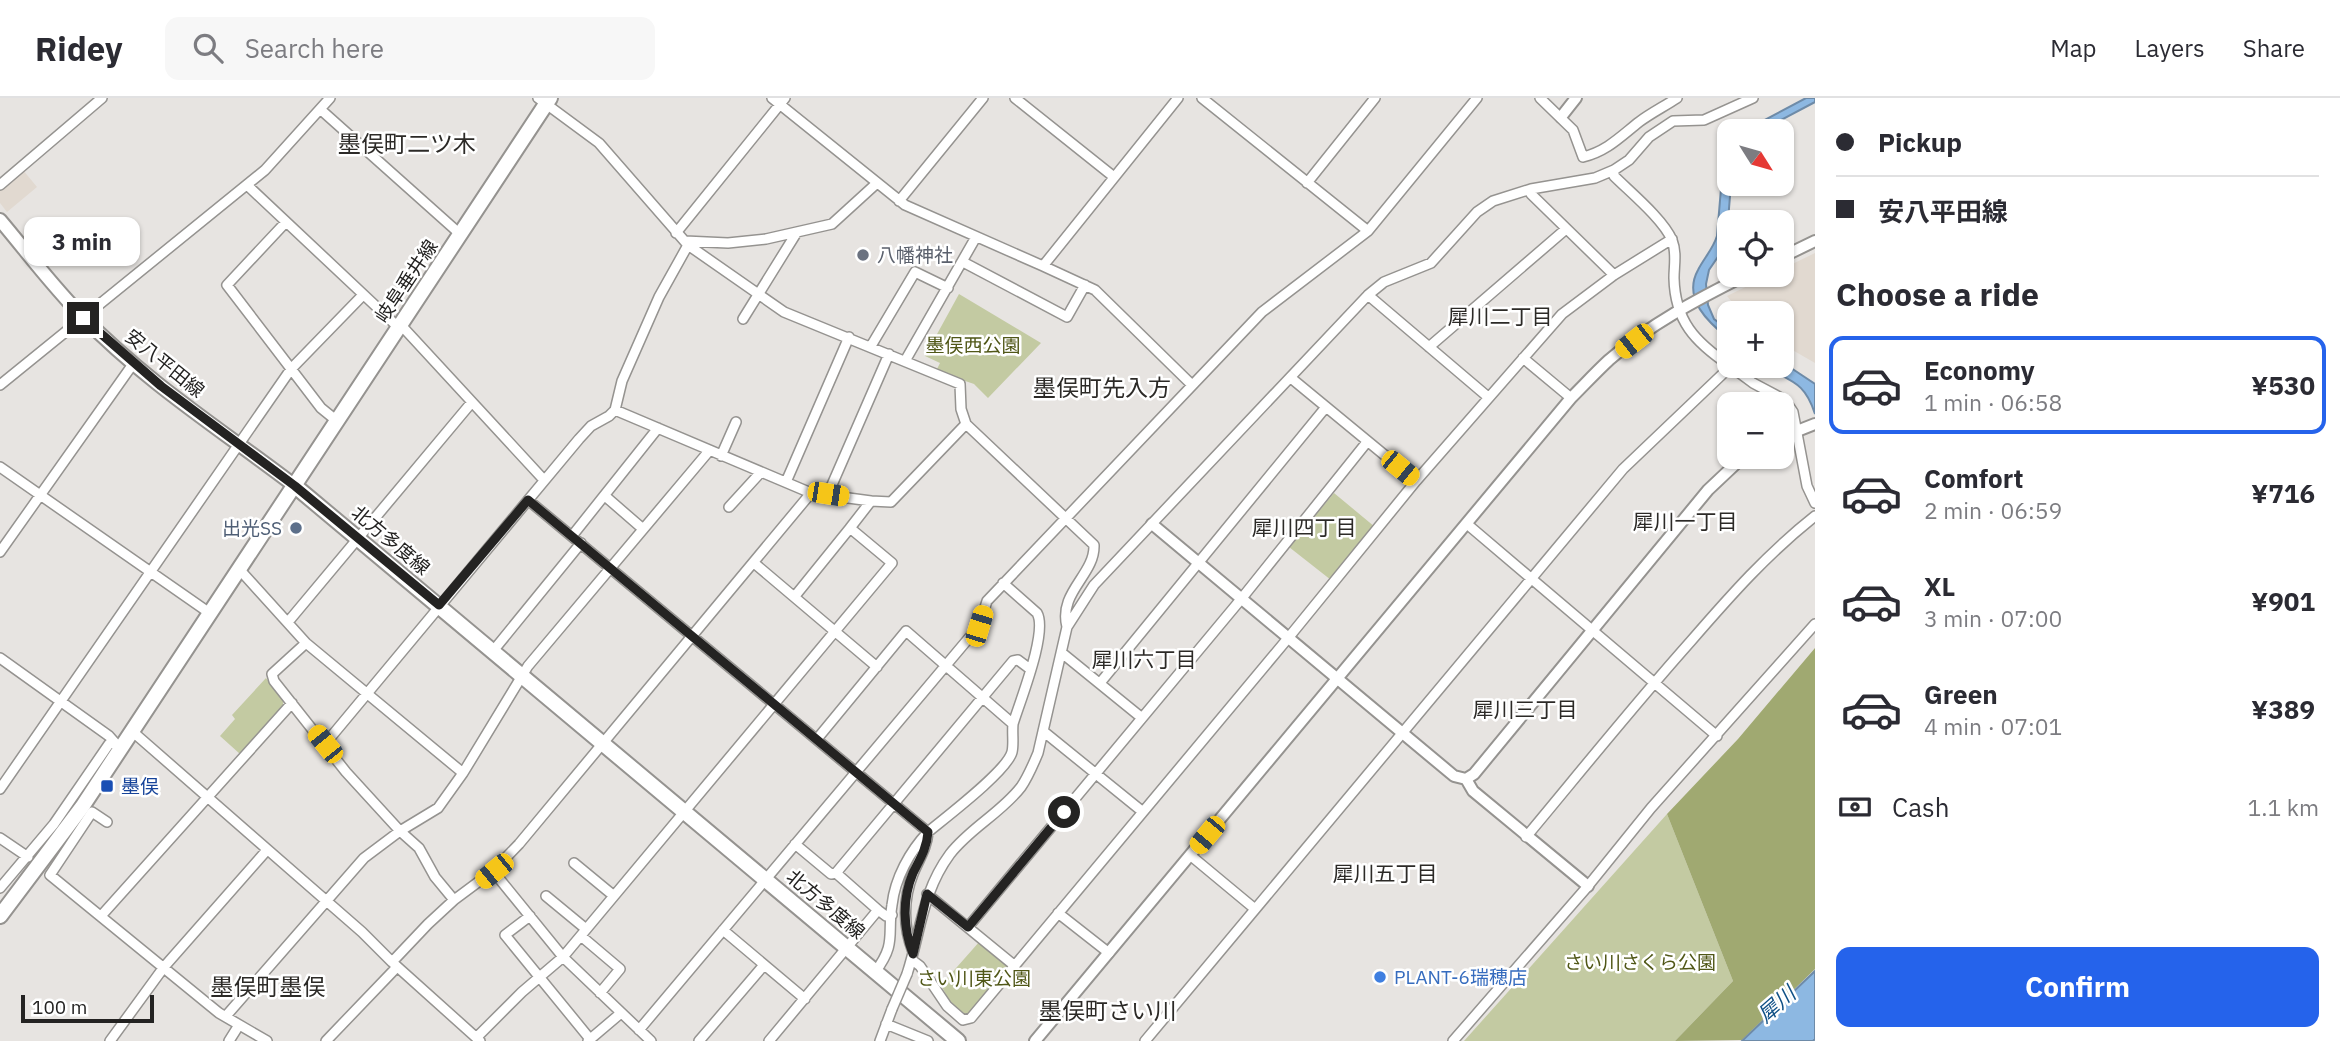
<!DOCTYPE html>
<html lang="en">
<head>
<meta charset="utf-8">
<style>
	body { margin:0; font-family:"IBM Plex Sans","Noto Sans JP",sans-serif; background:#f7f7f7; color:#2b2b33; height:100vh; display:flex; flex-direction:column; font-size:26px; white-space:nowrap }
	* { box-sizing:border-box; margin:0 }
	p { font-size:23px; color:#7c7c81 }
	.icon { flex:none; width:38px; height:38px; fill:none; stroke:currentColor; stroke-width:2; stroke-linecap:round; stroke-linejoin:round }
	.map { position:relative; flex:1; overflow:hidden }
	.sheet { display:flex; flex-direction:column; background:#fff; width:525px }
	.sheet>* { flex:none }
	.hud { display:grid; align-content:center; height:154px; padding:0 21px; background:#fff }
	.needle { width:46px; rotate:127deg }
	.fabs { position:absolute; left:1717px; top:21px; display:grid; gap:14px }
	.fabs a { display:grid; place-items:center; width:77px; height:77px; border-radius:14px; background:#fff; box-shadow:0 2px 5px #0004; font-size:35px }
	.scale { position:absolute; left:21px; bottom:18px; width:133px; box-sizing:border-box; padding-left:7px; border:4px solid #242322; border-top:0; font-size:19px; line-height:24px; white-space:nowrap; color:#242322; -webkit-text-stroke:5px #fff; paint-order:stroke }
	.end { position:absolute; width:32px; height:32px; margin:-16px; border:9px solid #242322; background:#fff; box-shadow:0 0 0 4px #fff }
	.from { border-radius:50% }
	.bubble { position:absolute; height:49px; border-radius:14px; background:#fff; box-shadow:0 2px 5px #0004; font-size:23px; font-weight:800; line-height:49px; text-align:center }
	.car { position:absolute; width:21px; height:42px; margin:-21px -10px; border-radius:9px; box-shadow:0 0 5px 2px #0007; background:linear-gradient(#f5c518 24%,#345 0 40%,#f5c518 0 76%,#345 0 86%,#f5c518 0) }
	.hud b { display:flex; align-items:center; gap:24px; height:66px; font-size:26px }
	.hud b+b { border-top:2px solid #e1e1e2 }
	.hud i { width:18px; height:18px; background:#2b2b33 }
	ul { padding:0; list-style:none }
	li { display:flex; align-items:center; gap:21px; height:98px; margin:0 14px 10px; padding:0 7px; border:4px solid transparent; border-radius:14px }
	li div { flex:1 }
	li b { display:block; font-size:26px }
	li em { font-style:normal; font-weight:800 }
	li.active { border-color:#2563eb }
	li>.icon { width:63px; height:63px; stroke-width:1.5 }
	h2 { padding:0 21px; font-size:32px; line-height:84px }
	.pay { display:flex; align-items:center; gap:18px; height:77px; padding:0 21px; font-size:26px }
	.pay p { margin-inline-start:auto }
	.primary-button { display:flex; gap:14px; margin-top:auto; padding:14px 21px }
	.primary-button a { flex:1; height:80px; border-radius:14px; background:#2563eb; color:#fff; font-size:28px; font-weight:800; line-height:80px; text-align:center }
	header { display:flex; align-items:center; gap:42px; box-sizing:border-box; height:98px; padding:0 35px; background:#fff; border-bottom:2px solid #e1e1e2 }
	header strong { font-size:33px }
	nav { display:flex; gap:38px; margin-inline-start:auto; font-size:24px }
	.search { width:490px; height:63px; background:#f7f7f7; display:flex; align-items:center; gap:18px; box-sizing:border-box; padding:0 24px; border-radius:14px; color:#7c7c81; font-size:26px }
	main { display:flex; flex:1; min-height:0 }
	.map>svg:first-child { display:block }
	.built { fill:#e1d9d0 }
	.green { fill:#c3caa2 }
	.forest { fill:#a0a971 }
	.water { fill:#8db8e2; stroke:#6e8ba8; stroke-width:2 }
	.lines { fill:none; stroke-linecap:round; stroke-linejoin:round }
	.minor-casing { stroke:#959390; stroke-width:12 }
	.tertiary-casing { stroke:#959390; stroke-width:14 }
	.secondary-casing { stroke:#959390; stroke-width:16 }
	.primary-casing { stroke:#959390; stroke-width:18 }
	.minor { stroke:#fff; stroke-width:9 }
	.tertiary { stroke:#fff; stroke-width:10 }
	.secondary { stroke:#fff; stroke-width:12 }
	.primary { stroke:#fff; stroke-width:14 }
	.minor-bridge-casing { stroke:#959390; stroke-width:12; stroke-linecap:butt }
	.minor-bridge { stroke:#fff; stroke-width:9 }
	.route { stroke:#242322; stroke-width:9 }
	.worship-dot { fill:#6b7280; stroke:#fff; stroke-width:2.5 }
	.service-dot { fill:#5c6f8a; stroke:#fff; stroke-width:2.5 }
	.transit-dot { fill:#1a4fb4; stroke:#fff; stroke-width:2.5 }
	.shop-dot { fill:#3f7fe0; stroke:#fff; stroke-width:2.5 }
	.labels { text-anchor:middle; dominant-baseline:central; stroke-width:5; stroke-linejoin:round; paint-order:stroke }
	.worship-label { font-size:19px; fill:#5b616d; stroke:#fff; text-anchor:start }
	.street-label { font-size:19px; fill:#242322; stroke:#fff }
	.park-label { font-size:19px; fill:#505717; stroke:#fff }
	.service-label { font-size:19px; fill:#4e5e75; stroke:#fff; text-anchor:end }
	.transit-label { font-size:19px; fill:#164399; stroke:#fff; text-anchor:start }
	.shop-label { font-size:19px; fill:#366cbe; stroke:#fff; text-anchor:start }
	.neighbourhood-label { font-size:21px; fill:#2c2a27; stroke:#fff }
	.water-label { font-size:21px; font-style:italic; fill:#105186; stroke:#fff }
	.quarter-label { font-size:23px; fill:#2c2a27; stroke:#fff }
</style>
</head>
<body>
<header>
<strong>Ridey</strong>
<div class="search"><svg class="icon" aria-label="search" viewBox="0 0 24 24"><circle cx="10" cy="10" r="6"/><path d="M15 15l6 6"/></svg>Search here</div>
<nav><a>Map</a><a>Layers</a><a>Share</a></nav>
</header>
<main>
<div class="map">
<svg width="1815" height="943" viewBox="0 0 1815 943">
	<rect width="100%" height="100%" fill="#e7e4e1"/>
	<!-- built -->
	<path class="built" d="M23,72L37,89L7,114L0,105V92Z
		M1815,155V265L1782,246V215H1741L1727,198L1770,177H1782V171Z"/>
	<!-- green -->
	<path class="green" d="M959,196L1041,245L988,300L974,286L936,273L940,265L925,258Z
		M1334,395L1375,429L1331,482L1289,449Z
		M266,580L283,601V607L240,656L220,638L235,621L232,617Z
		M1667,716L1733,883L1675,943H1464Z
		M980,843L1010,868L968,918L951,906L941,887Z"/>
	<!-- forest -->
	<path class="forest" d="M1815,550V871L1742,942L1675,943L1733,883L1667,716L1738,641Z"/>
	<!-- water -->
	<path class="water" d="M1806,0H1815V4L1760,33H1744Z
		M1729,47V86H1731L1726,147L1709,172L1706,186L1708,207L1714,221L1729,232V241C1709,225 1682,201 1698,172C1704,160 1713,151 1717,138L1724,55Z
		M1782,264L1815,286V316C1804,282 1790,284 1764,268H1782Z
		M1815,873V941L1813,943H1742Z"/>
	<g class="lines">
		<defs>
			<path id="minor" d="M538,0L599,45L688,147L784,214L960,286L961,311L966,326L1094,447C1095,477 1058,494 1067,529
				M772,0L905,107L1043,168L1178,0
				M1015,0L1114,79
				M1202,0L1368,133
				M1540,0L1573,32L1583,59C1607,53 1620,39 1639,24C1651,15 1665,8 1677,0
				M320,11L460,136
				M1614,72V78C1630,94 1663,121 1672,142C1677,155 1674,167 1674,180C1675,223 1695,244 1729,267
				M1307,85L1375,0
				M0,87L102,0
				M247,87L398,229
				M1531,91V96L1614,177
				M899,103L983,0
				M286,124L227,187L321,310L337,323
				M676,135L785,0
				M685,143L728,145L766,141L832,126L877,85
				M963,164L1067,219L1085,187
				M1043,168L1095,192L1192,287
				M1368,197L1488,299
				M743,221L797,134
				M400,226L544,382
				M871,248L915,174L948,190
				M1429,249L1566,131
				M1523,260L1571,300
				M905,263L976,139
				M1730,268L1753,285L1785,302L1793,314L1807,388L1815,405
				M1291,280L1416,383
				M0,287L265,72L330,0
				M721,358L736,324
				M0,369L211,516
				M786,384L849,239
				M828,396L889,256
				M605,398L643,431
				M528,402L928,734C946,719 1007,673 1012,654C1014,646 1012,635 1013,626L906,533L817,641
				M871,403L891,404L966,326
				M729,409L761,374
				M1467,426L1717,638
				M572,438L658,330
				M0,454L133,266
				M754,465L877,569
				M240,472L306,545L463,675
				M1003,485L1037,515C1048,534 1020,603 1013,626
				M795,498L850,430
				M288,524L472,304
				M306,545L272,576L274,583L346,674L400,733L419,750L435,779L454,802
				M493,553L581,445
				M1062,555L1142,620
				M0,560L109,638L117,647
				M1100,585L1326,309
				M1043,633L1143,714
				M133,634L362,834L392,864L480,943
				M325,646L579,341L591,328L609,318L615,312L622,283L659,199L688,147
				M0,691L291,271L362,198
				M107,724L92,714L50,777L219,915L267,943
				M1526,739C1581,673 1634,607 1691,543C1730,498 1768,455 1815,418
				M0,740L28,759
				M795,746L831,776L836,775L1013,563L1018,562L1030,571
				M1190,757L1255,811
				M574,765L614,798
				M493,773L563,859L892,465L850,430L871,403L811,395L615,312
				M836,775L878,812
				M0,790L54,726L109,646L114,645
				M927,796L1015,868
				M546,798L586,831
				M1058,815L1109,855
				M101,818L292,605
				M530,818L505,837L590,941
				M968,829L1242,500L1367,344
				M723,832L805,901
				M581,838L620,871L600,895
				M912,862L920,868L947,908L963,922L971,920L1289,539L1416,383L1562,216L1614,177L1672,141
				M392,864L428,826L454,802L493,773L519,746L811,395
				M875,874C897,845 887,837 892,807C895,780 910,753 928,734C927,750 919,761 913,776C903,801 903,829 913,854
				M907,876C921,833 922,794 950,756C970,730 1001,715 1021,689C1028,679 1033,667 1038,655L1067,529L1094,487L1368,197L1384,184L1431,165L1477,114L1493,103L1531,91L1595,80L1614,72L1629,62L1649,39L1673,23L1704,22L1753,0
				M226,918L364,760L400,733L438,710L463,675L528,568L709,353
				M886,926L928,943
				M639,932L979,528L987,503L1262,214L1368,133L1477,0
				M477,939L522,894L563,859L651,943
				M110,943L164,869L267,752
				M229,943L239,927
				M326,943L397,869
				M588,943L621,915
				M699,943L764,867
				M769,943L878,812L886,818L892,817
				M880,943L892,911
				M1145,943L1623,371L1731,268
				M1453,943L1588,788L1651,710L1815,526"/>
			<path id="tertiary" d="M1561,19L1576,0
				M1782,159L1815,143
				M1782,339L1815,326
				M1152,426L1454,678L1466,681L1474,676L1708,392L1743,359
				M1466,681L1473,693L1588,788
				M1035,943L1571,300C1584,287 1596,274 1609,262C1650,226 1698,201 1746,177"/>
			<path id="secondary" d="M0,122C27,154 53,189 83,219C146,284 223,333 295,388"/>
			<path id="primary" d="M295,388L958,943
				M0,818L82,709L550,0"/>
		</defs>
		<!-- minor casing -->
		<use href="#minor" class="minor-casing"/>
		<!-- tertiary casing -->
		<use href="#tertiary" class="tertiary-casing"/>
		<!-- secondary casing -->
		<use href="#secondary" class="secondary-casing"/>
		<!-- primary casing -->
		<use href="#primary" class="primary-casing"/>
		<!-- minor -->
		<use href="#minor" class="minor"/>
		<!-- tertiary -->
		<use href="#tertiary" class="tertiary"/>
		<!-- secondary -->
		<use href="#secondary" class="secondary"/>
		<!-- primary -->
		<use href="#primary" class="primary"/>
		<defs>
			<path id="minor-bridge" d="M892,911L907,876"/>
		</defs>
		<!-- minor-bridge casing -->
		<use href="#minor-bridge" class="minor-bridge-casing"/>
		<!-- minor-bridge -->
		<use href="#minor-bridge" class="minor-bridge"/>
	</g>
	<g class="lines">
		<!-- route -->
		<path class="route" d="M83,220L161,288L295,388L439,507L528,402L928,734C927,750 920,761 913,775C902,801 903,830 913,856L927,796L968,829L1064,714"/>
	</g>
	<!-- markers -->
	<circle class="worship-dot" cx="863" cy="157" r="7"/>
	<circle class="service-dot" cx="296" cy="430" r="7"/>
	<rect class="transit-dot" x="100" y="681" width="14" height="14" rx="3.5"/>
	<circle class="shop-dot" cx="1380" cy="879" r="7"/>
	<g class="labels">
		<!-- worship labels -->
		<g class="worship-label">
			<text x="877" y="157">八幡神社</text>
		</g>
		<!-- street labels -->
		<g class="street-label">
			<text transform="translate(406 183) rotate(-56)">岐阜垂井線</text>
			<text transform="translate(165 265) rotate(39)">安八平田線</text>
			<text transform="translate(391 442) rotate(40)">北方多度線</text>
			<text transform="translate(826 806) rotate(40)">北方多度線</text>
		</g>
		<!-- park labels -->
		<g class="park-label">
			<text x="973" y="247">墨俣西公園</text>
			<text x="1640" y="864">さい川さくら公園</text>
			<text x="974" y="880">さい川東公園</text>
		</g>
		<!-- service labels -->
		<g class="service-label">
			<text x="282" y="430">出光SS</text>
		</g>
		<!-- transit labels -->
		<g class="transit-label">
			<text x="121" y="688">墨俣</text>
		</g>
		<!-- shop labels -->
		<g class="shop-label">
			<text x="1394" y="879">PLANT-6瑞穂店</text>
		</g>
		<!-- neighbourhood labels -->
		<g class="neighbourhood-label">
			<text x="1500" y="218">犀川二丁目</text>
			<text x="1685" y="423">犀川一丁目</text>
			<text x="1304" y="429">犀川四丁目</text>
			<text x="1144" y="561">犀川六丁目</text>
			<text x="1525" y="611">犀川三丁目</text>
			<text x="1385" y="775">犀川五丁目</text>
		</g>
		<!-- water labels -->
		<g class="water-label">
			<text transform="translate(1776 906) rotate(-41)">犀川</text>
		</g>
		<!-- quarter labels -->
		<g class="quarter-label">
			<text x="407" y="45">墨俣町二ツ木</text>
			<text x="1102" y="289">墨俣町先入方</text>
			<text x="268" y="888">墨俣町墨俣</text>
			<text x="1108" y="912">墨俣町さい川</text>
		</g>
	</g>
</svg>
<div class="fabs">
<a><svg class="needle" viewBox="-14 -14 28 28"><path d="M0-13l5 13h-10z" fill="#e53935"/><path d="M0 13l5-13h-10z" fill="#7c7c81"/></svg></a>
<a><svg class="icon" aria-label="locate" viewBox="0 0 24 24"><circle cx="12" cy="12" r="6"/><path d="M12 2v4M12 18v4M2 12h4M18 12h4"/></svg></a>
<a>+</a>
<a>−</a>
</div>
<div class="scale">100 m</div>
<i class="end from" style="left:1064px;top:714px"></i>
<i class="end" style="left:83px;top:220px"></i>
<div class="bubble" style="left:24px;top:119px;width:116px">3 min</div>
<i class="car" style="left:1634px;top:243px;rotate:232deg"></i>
<i class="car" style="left:1400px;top:370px;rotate:129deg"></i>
<i class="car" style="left:828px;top:396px;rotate:99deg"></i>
<i class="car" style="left:979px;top:528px;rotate:17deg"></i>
<i class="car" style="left:325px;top:646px;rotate:321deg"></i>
<i class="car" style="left:1207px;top:737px;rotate:220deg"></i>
<i class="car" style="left:494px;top:773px;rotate:231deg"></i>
</div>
<section class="sheet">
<div class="hud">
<b><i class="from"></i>Pickup</b>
<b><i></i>安八平田線</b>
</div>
<h2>Choose a ride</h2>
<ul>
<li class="active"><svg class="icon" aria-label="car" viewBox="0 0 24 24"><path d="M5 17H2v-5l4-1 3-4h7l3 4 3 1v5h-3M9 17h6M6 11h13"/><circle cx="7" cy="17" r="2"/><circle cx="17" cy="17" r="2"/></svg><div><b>Economy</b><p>1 min · 06:58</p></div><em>¥530</em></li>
<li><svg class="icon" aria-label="car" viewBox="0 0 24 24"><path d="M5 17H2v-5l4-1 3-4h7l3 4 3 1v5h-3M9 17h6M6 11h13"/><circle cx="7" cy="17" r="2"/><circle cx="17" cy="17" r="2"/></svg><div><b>Comfort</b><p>2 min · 06:59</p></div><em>¥716</em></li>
<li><svg class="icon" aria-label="car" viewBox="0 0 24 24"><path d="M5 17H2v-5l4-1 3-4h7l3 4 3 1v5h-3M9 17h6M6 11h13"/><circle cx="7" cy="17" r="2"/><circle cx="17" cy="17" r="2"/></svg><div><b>XL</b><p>3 min · 07:00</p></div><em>¥901</em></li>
<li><svg class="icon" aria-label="car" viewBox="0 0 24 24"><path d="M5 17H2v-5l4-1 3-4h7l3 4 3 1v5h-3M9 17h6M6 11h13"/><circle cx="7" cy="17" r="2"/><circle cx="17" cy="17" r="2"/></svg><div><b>Green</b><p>4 min · 07:01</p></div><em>¥389</em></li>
</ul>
<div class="pay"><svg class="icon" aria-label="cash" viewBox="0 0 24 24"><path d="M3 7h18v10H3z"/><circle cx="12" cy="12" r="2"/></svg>Cash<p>1.1 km</p></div>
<div class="primary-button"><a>Confirm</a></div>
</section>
</main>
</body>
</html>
